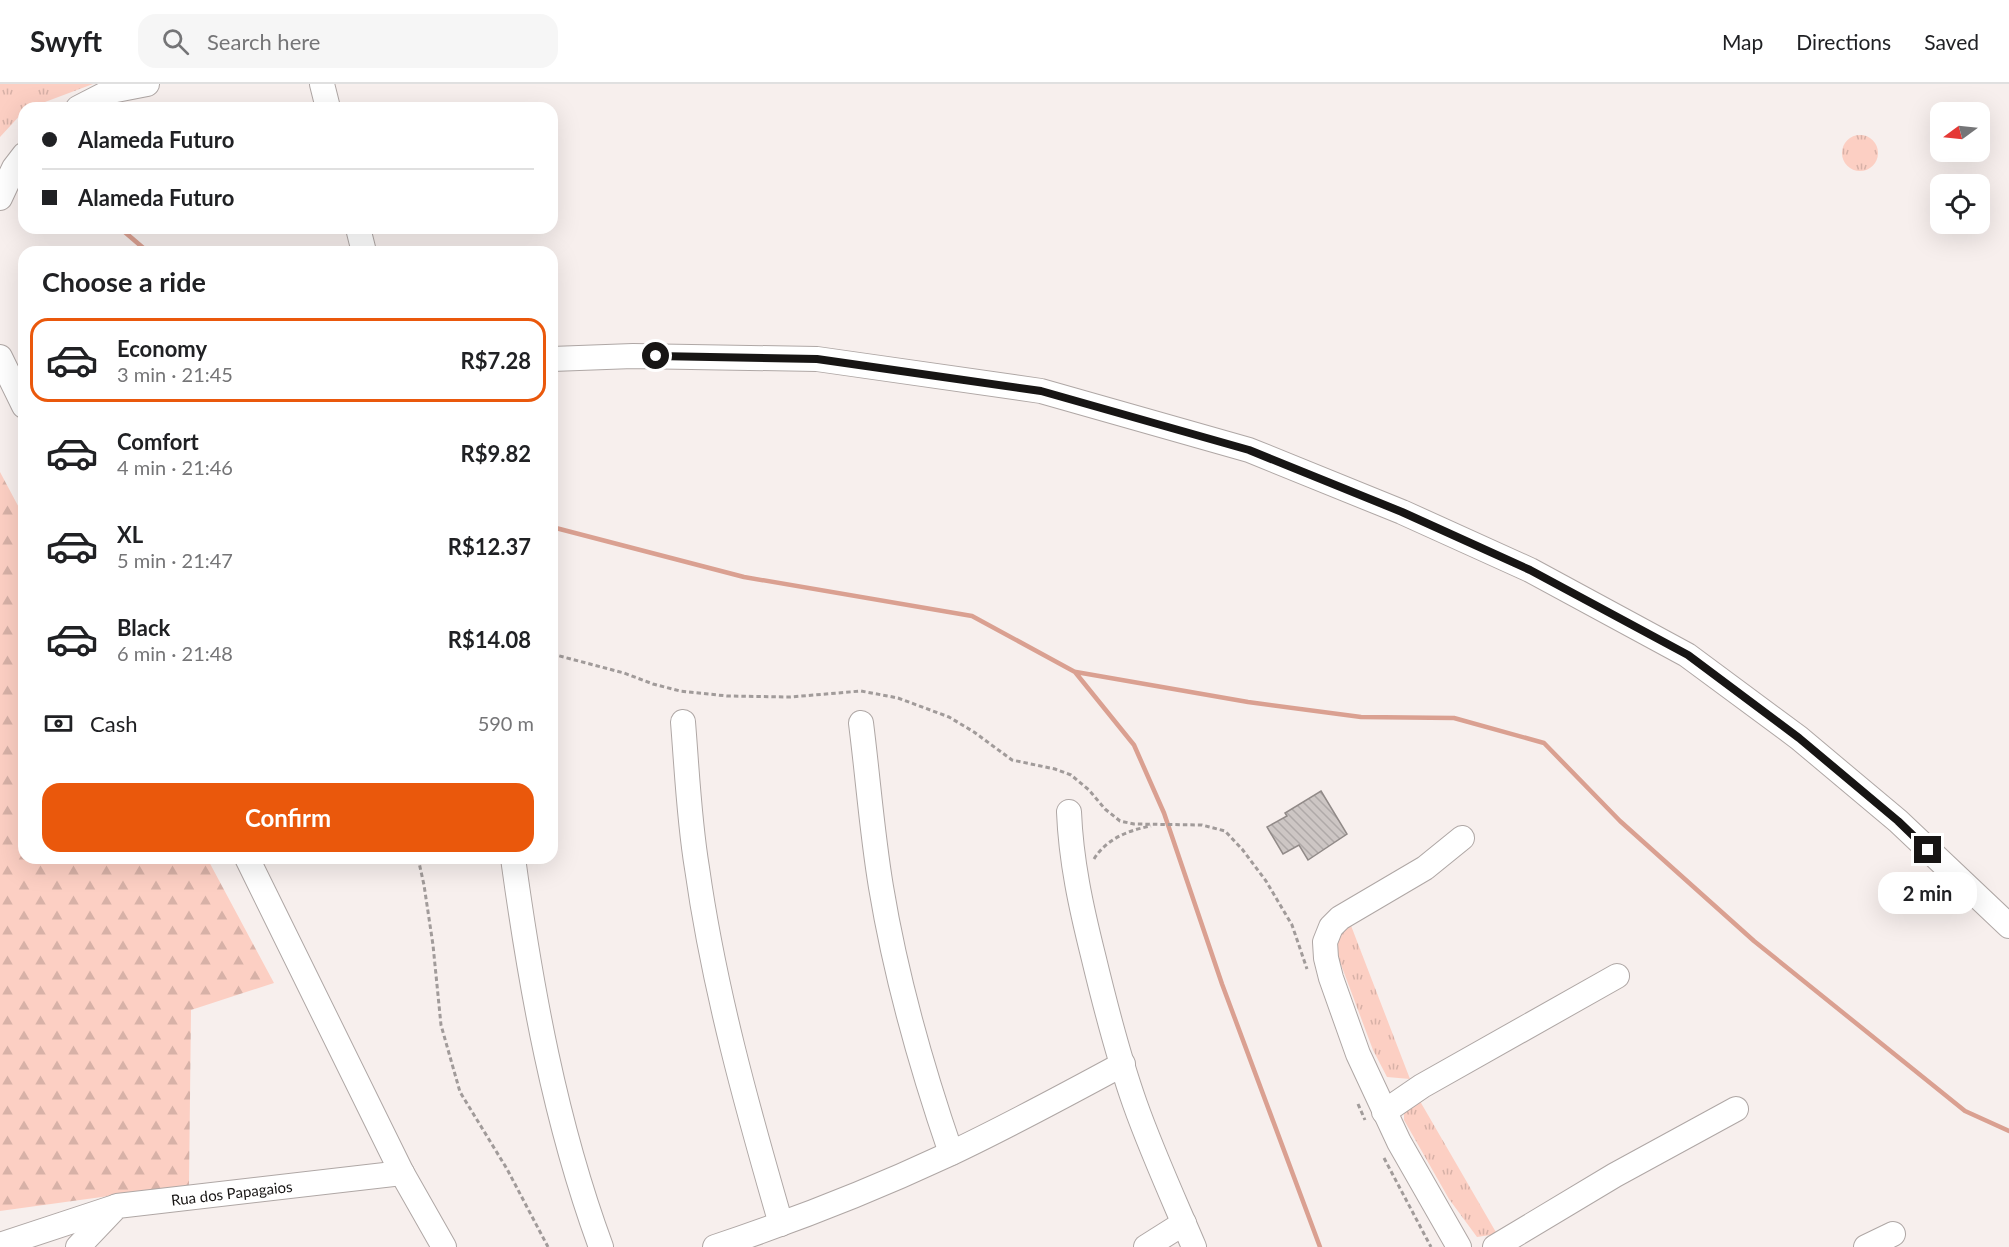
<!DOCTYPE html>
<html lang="en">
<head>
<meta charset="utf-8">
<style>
	body { margin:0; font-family:Lato,sans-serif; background:#f6f6f6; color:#202124; height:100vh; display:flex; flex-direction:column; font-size:22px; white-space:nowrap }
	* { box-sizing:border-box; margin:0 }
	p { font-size:20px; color:#757577 }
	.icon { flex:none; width:33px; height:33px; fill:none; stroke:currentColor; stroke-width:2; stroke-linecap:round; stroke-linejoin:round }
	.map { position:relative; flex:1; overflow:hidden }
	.sheet { position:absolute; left:18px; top:162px; width:540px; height:618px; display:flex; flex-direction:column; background:#fff; border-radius:18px; box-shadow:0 6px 24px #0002 }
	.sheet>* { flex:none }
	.banner { position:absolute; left:18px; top:18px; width:540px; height:132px; border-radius:18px; box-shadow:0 6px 24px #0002; display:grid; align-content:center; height:132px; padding:0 24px; background:#fff }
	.needle { width:39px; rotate:255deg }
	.fabs { position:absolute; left:1930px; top:18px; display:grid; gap:12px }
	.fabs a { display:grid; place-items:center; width:60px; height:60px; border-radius:12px; background:#fff; box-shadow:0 6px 24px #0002; font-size:30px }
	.end { position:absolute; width:27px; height:27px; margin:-14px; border:8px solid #171514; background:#fff; box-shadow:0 0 0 3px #fff }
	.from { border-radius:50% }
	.bubble { position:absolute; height:42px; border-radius:18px; background:#fff; box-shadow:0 6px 24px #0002; font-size:20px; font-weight:700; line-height:42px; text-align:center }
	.banner b { display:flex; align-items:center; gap:21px; height:57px; font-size:22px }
	.banner b+b { border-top:2px solid #e0e0e0 }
	.banner i { width:15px; height:15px; background:#202124 }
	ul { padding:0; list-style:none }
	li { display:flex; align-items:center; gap:18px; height:84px; margin:0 12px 9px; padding:0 12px; border:3px solid transparent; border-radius:18px }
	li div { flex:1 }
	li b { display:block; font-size:22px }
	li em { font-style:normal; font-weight:700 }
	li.active { border-color:#ea580c }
	li>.icon { width:54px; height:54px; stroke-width:1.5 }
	h2 { padding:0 24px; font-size:27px; line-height:72px }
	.pay { display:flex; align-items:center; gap:15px; height:66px; padding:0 24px; font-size:22px }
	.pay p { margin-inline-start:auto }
	.primary-button { display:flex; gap:12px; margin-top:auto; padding:12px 24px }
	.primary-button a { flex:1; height:69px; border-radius:18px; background:#ea580c; color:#fff; font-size:24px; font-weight:700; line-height:69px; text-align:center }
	header { display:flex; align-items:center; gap:36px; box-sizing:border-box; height:84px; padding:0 30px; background:#fff; border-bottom:2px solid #e0e0e0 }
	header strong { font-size:28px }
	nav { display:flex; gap:33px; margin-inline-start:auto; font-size:21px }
	.search { width:420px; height:54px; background:#f6f6f6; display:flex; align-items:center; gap:15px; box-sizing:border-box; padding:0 21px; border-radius:18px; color:#757577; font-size:22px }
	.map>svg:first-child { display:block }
	.grass { fill:url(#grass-tufts) }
	.forest { fill:url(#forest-firs) }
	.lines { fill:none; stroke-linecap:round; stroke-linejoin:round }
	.stream { stroke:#daa091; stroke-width:4.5 }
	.building { fill:url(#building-back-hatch); stroke:#918a88; stroke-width:1.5 }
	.minor-casing { stroke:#afa7a5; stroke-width:26 }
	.path { stroke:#a19b9a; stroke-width:3; stroke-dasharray:4.5 3; stroke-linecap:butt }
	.minor { stroke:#fff; stroke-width:24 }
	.route { stroke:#171514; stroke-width:8 }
	.labels { text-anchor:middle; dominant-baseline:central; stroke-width:5; stroke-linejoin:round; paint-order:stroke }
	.street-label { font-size:15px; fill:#171514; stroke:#fff }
</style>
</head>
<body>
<header>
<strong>Swyft</strong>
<div class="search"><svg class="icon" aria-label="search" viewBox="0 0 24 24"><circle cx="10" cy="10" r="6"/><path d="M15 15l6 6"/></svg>Search here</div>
<nav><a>Map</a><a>Directions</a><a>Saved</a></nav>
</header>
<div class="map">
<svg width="2009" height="1163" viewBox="0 0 2009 1163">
	<defs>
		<pattern id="grass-tufts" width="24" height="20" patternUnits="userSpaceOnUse" patternTransform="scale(1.5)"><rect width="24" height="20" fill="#fccfc3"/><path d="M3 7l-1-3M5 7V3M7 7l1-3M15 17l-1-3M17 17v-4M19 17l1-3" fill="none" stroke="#d7b1a7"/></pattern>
		<pattern id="forest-firs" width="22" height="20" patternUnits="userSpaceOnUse" patternTransform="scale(1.5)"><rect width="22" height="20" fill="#fccfc3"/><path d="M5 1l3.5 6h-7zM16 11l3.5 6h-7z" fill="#d7b1a7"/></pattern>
		<pattern id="building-back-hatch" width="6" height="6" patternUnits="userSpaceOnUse" patternTransform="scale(1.5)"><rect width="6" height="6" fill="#cdc6c4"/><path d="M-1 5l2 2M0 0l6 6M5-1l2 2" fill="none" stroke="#afa9a8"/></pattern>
	</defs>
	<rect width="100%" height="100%" fill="#f7efed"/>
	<!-- grass -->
	<path class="grass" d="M0,0H93L29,24H24V27L0,53Z
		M1842 69a18 18 0 1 1 36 0a18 18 0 1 1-36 0Z
		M1350,839L1410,995L1387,993L1373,966L1337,870C1336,853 1337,851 1350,839Z
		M1417,1012L1497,1150L1477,1153L1449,1115L1404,1036V1027Z"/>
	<!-- forest -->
	<path class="forest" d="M0,388L24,433V774H207L274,899L191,926L189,1101L0,1127Z"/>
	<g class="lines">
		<!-- stream -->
		<path class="stream" d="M120,144L148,168
			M552,443L744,493L972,532L1075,588L1134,661L1164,729L1222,900L1320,1163
			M1076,588L1248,618L1361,633L1454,634L1544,659L1620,737L1754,857L1965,1027L2009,1047"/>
	</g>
	<!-- building -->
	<path class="building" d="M1321,707L1347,750L1308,776L1299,761L1283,770L1267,743L1287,732L1285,729Z"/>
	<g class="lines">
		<defs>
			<g id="minor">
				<path d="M322,0L328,24"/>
				<path d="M78,24L111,7L147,0"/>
				<path d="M0,114L14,84L24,71"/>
				<path d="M358,144L364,168"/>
				<path d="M0,273L24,322"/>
				<path d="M552,275L633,272L817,275L1041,307L1249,366L1402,428L1530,486L1687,571L1799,654L1898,737L2009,842"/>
				<path d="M683,638C687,687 689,736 697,784C714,905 747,1023 781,1140"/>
				<path d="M861,639C868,694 872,749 881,803C896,894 921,982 951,1069"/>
				<path d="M1069,728C1071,777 1081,823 1093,871C1105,921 1118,972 1135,1020C1152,1068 1174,1116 1194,1163"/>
				<path d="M247,774L402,1089L444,1163"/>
				<path d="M513,774C531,905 555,1038 601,1163"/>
				<path d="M1384,1028L1422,1002L1617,892"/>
				<path d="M0,1161L115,1123"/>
				<path id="s1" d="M78,1163L117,1122L402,1089"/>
				<path d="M715,1163C793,1137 870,1107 945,1072C1005,1044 1064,1012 1123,980"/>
				<path d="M1146,1163L1184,1139"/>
				<path d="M1459,1163L1399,1058L1358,970L1331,894L1326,874L1325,858L1331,843L1340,834L1425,784L1462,754"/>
				<path d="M1495,1163L1615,1091L1736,1025"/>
				<path d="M1866,1163L1893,1150"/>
			</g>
		</defs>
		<!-- minor casing -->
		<use href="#minor" class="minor-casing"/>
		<!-- path -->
		<path class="path" d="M552,570L624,589L653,600L680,607L727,612L790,613L861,607L898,614L949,633L974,648L1012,676L1055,685L1071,691L1089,706L1105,725L1120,737L1134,740L1202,741L1225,747L1242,765L1266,797L1292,841L1307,885
			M418,774L424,801L433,861L441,941L460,1008L507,1085L548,1163
			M1094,775C1106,755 1129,746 1151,742
			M1358,1020L1365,1036
			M1384,1074L1431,1163"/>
		<!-- minor -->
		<use href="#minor" class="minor"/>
	</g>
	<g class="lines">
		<!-- route -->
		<path class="route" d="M656,272L817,275L1041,307L1249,366L1402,428L1530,486L1688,571L1799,654L1898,737L1928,766"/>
	</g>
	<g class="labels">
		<!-- street labels -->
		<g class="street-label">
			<text stroke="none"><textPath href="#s1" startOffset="172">Rua dos Papagaios</textPath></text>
		</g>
	</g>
</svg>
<div class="fabs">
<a><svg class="needle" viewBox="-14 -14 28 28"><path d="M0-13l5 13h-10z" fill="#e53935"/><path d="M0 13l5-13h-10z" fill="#757577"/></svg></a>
<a><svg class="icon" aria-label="locate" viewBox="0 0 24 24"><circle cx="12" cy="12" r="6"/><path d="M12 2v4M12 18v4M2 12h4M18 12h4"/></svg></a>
</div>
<i class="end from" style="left:656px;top:272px"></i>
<i class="end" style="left:1928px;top:766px"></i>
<div class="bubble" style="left:1878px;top:788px;width:99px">2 min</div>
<div class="banner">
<b><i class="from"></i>Alameda Futuro</b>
<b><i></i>Alameda Futuro</b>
</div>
<section class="sheet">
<h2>Choose a ride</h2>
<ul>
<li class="active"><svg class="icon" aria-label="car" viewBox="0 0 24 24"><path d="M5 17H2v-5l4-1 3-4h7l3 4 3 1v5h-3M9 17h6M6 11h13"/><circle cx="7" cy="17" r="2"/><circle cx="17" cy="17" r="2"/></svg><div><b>Economy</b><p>3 min · 21:45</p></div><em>R$7.28</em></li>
<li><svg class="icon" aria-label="car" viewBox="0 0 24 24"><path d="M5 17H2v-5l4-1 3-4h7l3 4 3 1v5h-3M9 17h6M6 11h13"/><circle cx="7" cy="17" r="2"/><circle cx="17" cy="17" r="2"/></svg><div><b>Comfort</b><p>4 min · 21:46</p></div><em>R$9.82</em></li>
<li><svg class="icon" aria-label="car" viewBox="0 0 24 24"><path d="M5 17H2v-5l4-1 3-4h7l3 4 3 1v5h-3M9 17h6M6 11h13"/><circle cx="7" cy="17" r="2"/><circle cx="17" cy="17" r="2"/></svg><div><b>XL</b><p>5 min · 21:47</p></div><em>R$12.37</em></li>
<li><svg class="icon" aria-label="car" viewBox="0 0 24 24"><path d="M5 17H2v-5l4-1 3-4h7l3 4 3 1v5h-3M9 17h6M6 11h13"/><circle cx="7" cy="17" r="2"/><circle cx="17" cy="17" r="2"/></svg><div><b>Black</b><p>6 min · 21:48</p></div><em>R$14.08</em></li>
</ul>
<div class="pay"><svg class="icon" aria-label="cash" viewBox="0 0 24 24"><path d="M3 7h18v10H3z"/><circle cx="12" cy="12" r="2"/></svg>Cash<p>590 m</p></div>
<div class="primary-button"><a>Confirm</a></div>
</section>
</div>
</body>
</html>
